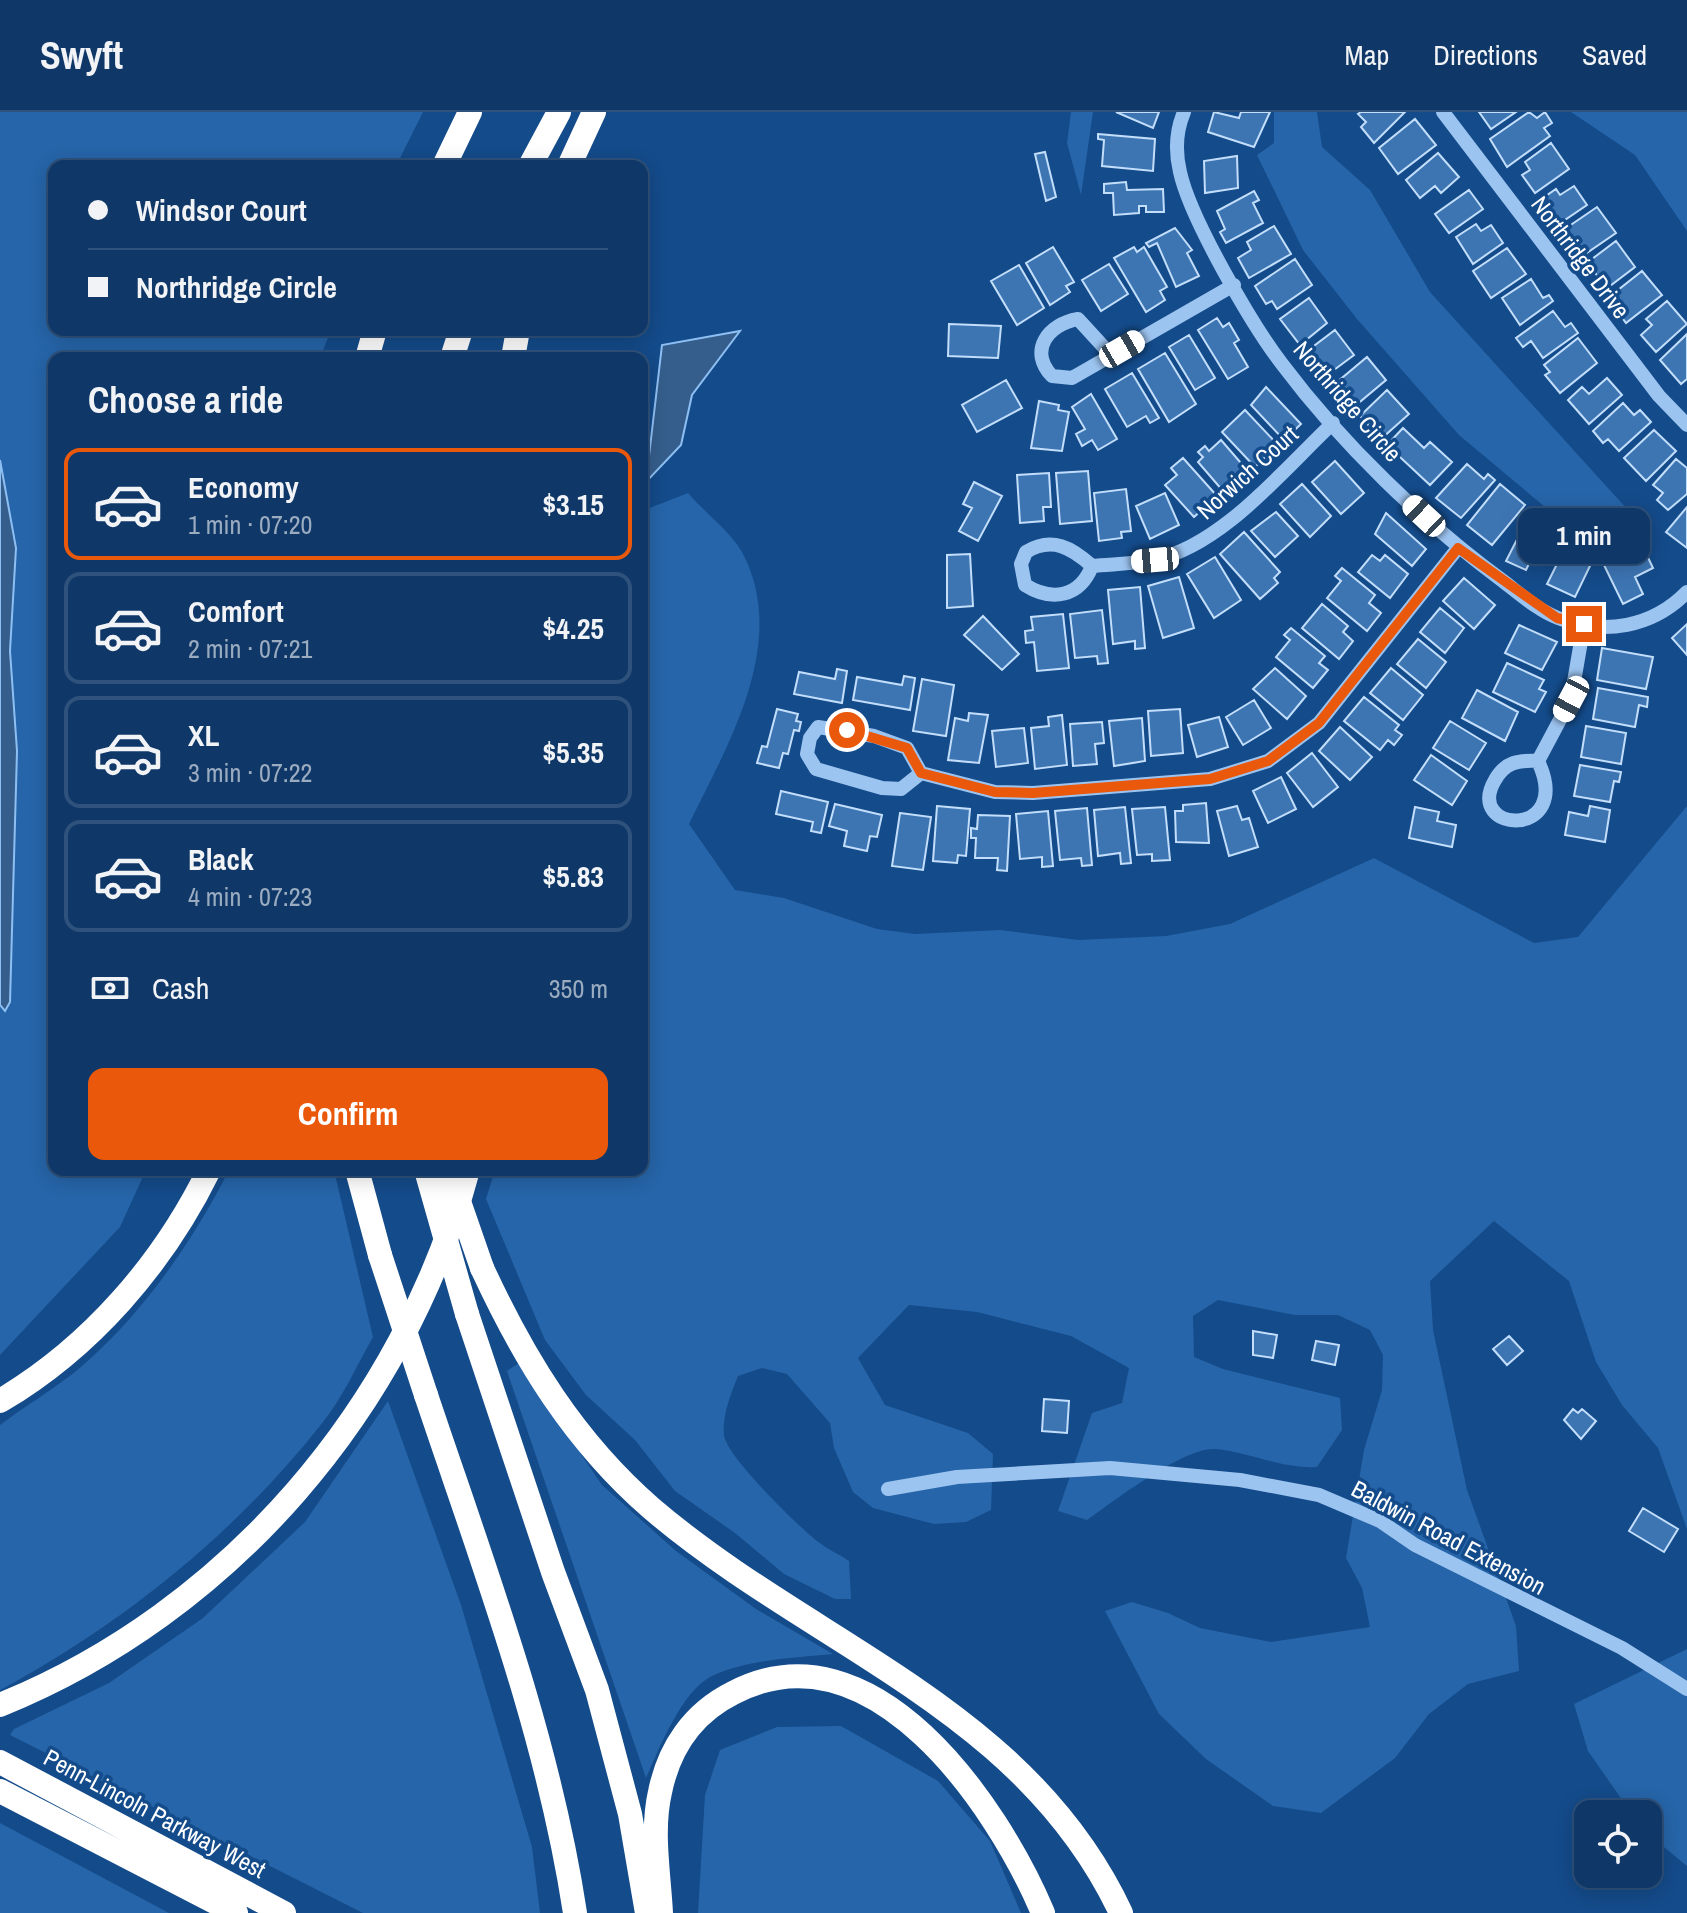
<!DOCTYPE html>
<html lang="en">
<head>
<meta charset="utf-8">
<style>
	body { margin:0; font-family:"Archivo Narrow",sans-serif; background:#183f6e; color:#f1f3f6; height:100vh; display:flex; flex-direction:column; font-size:30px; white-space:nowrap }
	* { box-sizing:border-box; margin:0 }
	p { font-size:26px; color:#9bacc0 }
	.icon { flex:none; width:44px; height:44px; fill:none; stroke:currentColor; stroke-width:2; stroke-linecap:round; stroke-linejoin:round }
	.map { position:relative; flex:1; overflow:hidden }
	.sheet { position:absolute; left:48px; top:240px; width:600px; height:824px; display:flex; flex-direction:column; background:#0f3868; border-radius:16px; box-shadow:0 4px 20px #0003,0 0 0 2px #2f527c }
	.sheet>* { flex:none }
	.hud { position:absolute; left:48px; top:48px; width:600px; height:176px; border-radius:16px; box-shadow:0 4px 20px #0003,0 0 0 2px #2f527c; display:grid; align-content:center; height:176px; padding:0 40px; background:#0f3868 }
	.buttons { position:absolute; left:1574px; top:1688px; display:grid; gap:16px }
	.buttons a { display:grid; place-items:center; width:88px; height:88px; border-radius:16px; background:#0f3868; box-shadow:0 4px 20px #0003,0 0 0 2px #2f527c; font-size:40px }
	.end { position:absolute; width:36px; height:36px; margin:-18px; border:10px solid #ea580c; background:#fff; box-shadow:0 0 0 4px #fff }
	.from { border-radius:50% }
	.bubble { position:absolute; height:56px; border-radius:16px; background:#0f3868; box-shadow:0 4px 20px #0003,0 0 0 2px #2f527c; font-size:26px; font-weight:700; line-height:56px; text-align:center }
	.car { position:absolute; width:24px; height:48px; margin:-24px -12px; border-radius:10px; box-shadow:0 0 6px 2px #0007; background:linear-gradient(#fff 24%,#345 0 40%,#fff 0 76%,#345 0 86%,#fff 0) }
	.hud b { display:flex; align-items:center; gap:28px; height:76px; font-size:30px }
	.hud b+b { border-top:2px solid #2f527c }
	.hud i { width:20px; height:20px; background:#f1f3f6 }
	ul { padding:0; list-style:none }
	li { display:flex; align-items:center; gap:24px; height:112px; margin:0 16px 12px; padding:0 24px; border:4px solid #2f527c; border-radius:16px }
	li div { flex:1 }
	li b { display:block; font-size:30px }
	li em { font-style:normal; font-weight:700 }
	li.current { border-color:#ea580c }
	li>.icon { width:72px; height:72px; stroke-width:1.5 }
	h2 { padding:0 40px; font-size:36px; line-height:96px }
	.pay { display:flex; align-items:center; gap:20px; height:88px; padding:0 40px; font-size:30px }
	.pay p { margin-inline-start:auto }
	.cta { display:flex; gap:16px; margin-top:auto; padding:16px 40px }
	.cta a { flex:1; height:92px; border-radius:16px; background:#ea580c; color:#fff; font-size:32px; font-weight:700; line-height:92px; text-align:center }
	header { display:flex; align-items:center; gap:48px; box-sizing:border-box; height:112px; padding:0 40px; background:#0f3868; border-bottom:2px solid #2f527c }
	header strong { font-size:38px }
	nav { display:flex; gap:44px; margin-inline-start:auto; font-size:28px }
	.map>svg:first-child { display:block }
	.green { fill:#2665a9 }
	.water { fill:#355e8c; stroke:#8ebff3; stroke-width:2 }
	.building { fill:#3d75b3; stroke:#c2defb; stroke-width:2 }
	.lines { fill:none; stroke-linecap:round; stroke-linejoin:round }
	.minor { stroke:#9cc4f0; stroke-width:14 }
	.highway { stroke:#fff; stroke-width:24 }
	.highway-bridge { stroke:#fff; stroke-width:24 }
	.route { stroke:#ea580c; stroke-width:10 }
	.labels { text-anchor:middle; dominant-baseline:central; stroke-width:7; stroke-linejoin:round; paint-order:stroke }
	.street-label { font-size:24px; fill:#fff; stroke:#144b8a }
</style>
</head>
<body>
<header>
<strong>Swyft</strong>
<nav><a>Map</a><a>Directions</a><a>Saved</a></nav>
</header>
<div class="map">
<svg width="1687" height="1801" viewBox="0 0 1687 1801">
	<rect width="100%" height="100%" fill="#144b8a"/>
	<!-- green -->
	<path class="green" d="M0,0H423L396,54H54V218H331L320,246H54V1058H146L120,1115L0,1243Z
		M1071,0H1093L1081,83L1067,31Z
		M1274,0H1317L1322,35L1370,78L1430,180L1638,409L1607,416V427L1545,395L1459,323L1357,207L1303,138L1257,43L1274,31Z
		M1571,0H1687V119L1635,43Z
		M688,381C704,400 730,419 742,440C790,530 728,632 689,712L735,778L784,786L877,817L915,822L1000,818L1078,828L1166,824L1230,812L1374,746L1534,831L1578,825L1687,694V1417L1658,1336L1622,1293L1596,1250L1569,1169L1494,1109L1430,1169L1433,1218L1467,1378L1516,1514L1519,1559L1468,1572L1429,1602L1395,1646L1321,1701L1273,1694L1206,1647L1159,1602L1105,1499L1132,1490L1168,1501L1200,1516L1271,1530L1370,1515L1362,1476L1346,1446L1364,1338L1382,1278L1383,1243L1370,1218L1338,1203H1295L1218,1188L1193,1204L1194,1245L1223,1257L1340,1286L1342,1318L1317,1355C1281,1357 1250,1340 1215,1337C1184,1335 1114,1389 1087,1408L1058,1399L1092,1301L1122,1291L1129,1256L1071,1224L977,1200L909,1193L858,1246L885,1293L968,1321L993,1342L991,1398L966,1410L934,1412L873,1396L853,1380L834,1336L830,1311L787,1262L762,1256L738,1264C731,1282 722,1303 724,1323C726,1344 799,1415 817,1429C827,1437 839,1442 849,1449L851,1487H835L784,1462L735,1421L675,1379L635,1328L586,1283L545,1228L486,1087L495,1058H642V399Z
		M229,1058H334L373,1225C357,1253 343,1285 323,1310C238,1419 122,1513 0,1578V1313C26,1293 56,1276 81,1255C143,1201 192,1131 229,1058Z
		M519,1251L602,1373L676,1439L756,1497L833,1542C795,1546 748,1547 712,1564C682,1578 659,1637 646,1666L507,1259Z
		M388,1289L461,1493L532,1735L540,1801H363L10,1623L14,1617L109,1571L203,1506L305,1410Z
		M1687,1537V1754L1648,1722V1702H1632L1588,1639L1574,1592Z
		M841,1614L938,1669L990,1729L1021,1801H698L705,1683L720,1638L777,1615Z
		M0,1711L169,1801H0Z"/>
	<!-- water -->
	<path class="water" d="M740,219L692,283L681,333L646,370L662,233Z
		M0,348L16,436L10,539L17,639L10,890L5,899L0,893Z"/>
	<!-- building -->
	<path class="building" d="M1116,0H1159L1153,16Z
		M1214,0L1239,6L1241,0H1270L1254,35L1208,20Z
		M1361,0H1405L1374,31L1361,15L1366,10L1358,2Z
		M1479,0H1516L1491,17Z
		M1529,0L1537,6L1545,0L1552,11L1544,16L1550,24L1507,55L1490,27Z
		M1415,7L1436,33L1398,62L1379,36Z
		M1098,22L1155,27L1153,59L1102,54L1104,28L1098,27Z
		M1551,31L1569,57L1535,81L1522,63L1530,58L1525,50Z
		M1045,40L1056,85L1046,89L1035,42Z
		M1438,41L1459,65L1441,81L1435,74L1420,86L1406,68Z
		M1237,44L1238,76L1205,81L1204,49Z
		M1126,70L1127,78L1163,77L1164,100H1146V94H1139V101L1114,103L1113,81H1104V72Z
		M1574,74L1587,93L1550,118L1538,101L1545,96L1540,88L1556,77L1560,83Z
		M1469,78L1483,97L1449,121L1435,102Z
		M1254,79L1259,88L1253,91L1263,111L1226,131L1220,120L1225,117L1217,99Z
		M1597,95L1616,121L1581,145L1562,119Z
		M1476,112L1481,119L1491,113L1503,131L1473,152L1456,125Z
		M1274,114L1291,142L1249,166L1238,146L1251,138L1247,130Z
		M1175,116L1192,138L1187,141L1199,164L1176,175L1157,131L1149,135L1146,131Z
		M1616,129L1635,155L1606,177L1588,150Z
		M1053,135L1074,170L1066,174L1070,180L1050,193L1026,151Z
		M1134,135L1137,140L1144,135L1167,175L1160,179L1165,188L1146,200L1114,146Z
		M1507,136L1526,162L1491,186L1473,159Z
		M1295,147L1312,173L1277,197L1272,189L1266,192L1255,174Z
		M1109,152L1128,182L1101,199L1082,168Z
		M1019,153L1044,196L1017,213L991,169Z
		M1642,159L1662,183L1626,211L1608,186Z
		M1531,167L1543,186L1549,183L1553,189L1520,213L1502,186Z
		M1309,186L1327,211L1300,233L1280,207Z
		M1667,189L1687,212L1656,240L1641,223L1652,213L1646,207Z
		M1553,199L1565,215L1571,211L1578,221L1543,246L1531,229L1523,235L1516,226Z
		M1217,206L1223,215L1229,211L1239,228L1234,231L1248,255L1228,267L1198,218Z
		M949,212L1001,214L998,246L948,244Z
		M1335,218L1354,243L1326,264L1311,247L1307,250L1302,243Z
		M1687,222V267L1681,272L1660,248Z
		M1189,223L1215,266L1195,278L1169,235Z
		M1578,226L1597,251L1560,281L1545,263L1550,260L1544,253Z
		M1165,241L1196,292L1169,310L1138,257Z
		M1367,245L1386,268L1355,294L1350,288L1344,293L1330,276Z
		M1132,261L1159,306L1150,311L1146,304L1127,315L1105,277Z
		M1607,266L1622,283L1589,312L1568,288L1582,275L1589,282Z
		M1006,268L1022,296L977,320L962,293Z
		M1266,275L1301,312L1284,328L1251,293Z
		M1387,278L1409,302L1381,327L1360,304Z
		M1091,282L1117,327L1098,338L1092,328L1082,334L1076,322L1085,317L1072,295Z
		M1039,289L1059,293L1058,298L1069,300L1062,339L1031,336Z
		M1623,291L1634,303L1640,298L1651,310L1619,339L1608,327L1603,331L1593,319Z
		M1245,298L1278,333L1255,355L1222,320Z
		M1403,316L1424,336L1430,330L1452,350L1430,373L1387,333Z
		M1654,318L1676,339L1646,369L1624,346Z
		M1221,328L1247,358L1223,379L1198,350L1203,345L1198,340L1205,334L1209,339Z
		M1183,346L1217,384L1194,405L1165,373L1177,363L1171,356Z
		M1676,347L1687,356V382L1668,398L1657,388L1663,381L1653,373Z
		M1335,349L1364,381L1341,402L1312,370Z
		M1467,352L1484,367L1488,362L1495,368L1461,406L1436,386Z
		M1088,359L1092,409L1060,412L1056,361Z
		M1049,361L1051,395H1043L1044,409L1020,411L1017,363Z
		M974,370L1002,384L978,429L959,419L972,396L963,392Z
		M1302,372L1331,404L1310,425L1280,392Z
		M1500,372L1525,393L1492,433L1467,413Z
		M1126,377L1131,419L1121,420L1122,426L1099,429L1094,381Z
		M1165,381L1179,413L1150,427L1136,394Z
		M1687,395V436L1666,420Z
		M1276,400L1298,424L1275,445L1251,419Z
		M1386,401L1426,437L1412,454L1375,422Z
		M1527,408L1561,425L1551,445L1536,437L1526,458L1506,449Z
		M1244,420L1280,460L1274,466L1278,471L1260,487L1220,442Z
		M1643,435L1653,456L1635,465L1643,482L1623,492L1603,451Z
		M1563,440L1590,454L1575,485L1547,472Z
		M970,442L973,494L947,496V443Z
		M1372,443L1380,449L1385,443L1408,462L1390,486L1358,460Z
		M1215,445L1241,488L1214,506L1187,462Z
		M1342,456L1375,483L1369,491L1381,501L1367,519L1327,486L1341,469L1335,464Z
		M1179,465L1194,516L1163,526L1148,474Z
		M1464,466L1495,493L1474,517L1443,489Z
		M1140,475L1145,536L1135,537V529L1113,532L1108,478Z
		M1322,492L1348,514L1343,520L1353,529L1339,547L1302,516Z
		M1440,496L1464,516L1445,541L1420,520Z
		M1102,498L1108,551L1098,552L1097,544L1075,546L1070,502Z
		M1063,502L1069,556L1037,559L1034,530L1026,531L1025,519L1033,518L1031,505Z
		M983,504L1019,542L1002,558L964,523Z
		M1687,512V543L1672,526Z
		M1519,513L1557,530L1542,558L1505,541Z
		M1291,516L1325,544L1319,551L1328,558L1313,576L1276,545L1290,528L1284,523Z
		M1418,527L1446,550L1426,576L1397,552Z
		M1602,536L1653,545L1646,577L1597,568Z
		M1507,551L1544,568L1539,577L1546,580L1535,600L1493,580Z
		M1275,556L1306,584L1287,607L1253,577Z
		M1391,556L1423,583L1403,608L1370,581Z
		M837,557L847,559L842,591L794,582L799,560L835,567Z
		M904,564L915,566L910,598L853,588L857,565L902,573Z
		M922,567L954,573L946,624L913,619Z
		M1598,576L1648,585L1647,595L1639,593L1635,615L1593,607Z
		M1477,578L1518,600L1505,629L1462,606Z
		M1364,585L1399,613L1395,618L1402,623L1394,633L1388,628L1380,638L1344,609Z
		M1254,588L1271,616L1243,633L1226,605Z
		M777,597L798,602L796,609L801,610L799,619L794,618L788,642L783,641L779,656L757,651L762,634L767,635Z
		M1180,597L1183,641L1151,644L1148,599Z
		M969,601L988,603L979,651L948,648L955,606L968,609Z
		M1062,603L1067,653L1035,657L1031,616L1049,614L1048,605Z
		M1219,605L1228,635L1197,645L1188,613Z
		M1142,606L1145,649L1114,654L1109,609Z
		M1450,609L1486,631L1469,658L1433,636Z
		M1102,610L1104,631L1095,632L1097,652L1073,654L1070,612Z
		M1586,614L1626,621L1621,652L1581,645Z
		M1340,615L1372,645L1350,668L1319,639Z
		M1024,616L1028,651L996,655L992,619Z
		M1312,641L1338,675L1313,695L1287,661Z
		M1431,643L1467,669L1452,693L1414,668Z
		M1580,653L1621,660L1619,670L1614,669L1610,690L1574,684Z
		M1281,665L1296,697L1268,711L1253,679Z
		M781,679L828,690L821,721L811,719L813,710L776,702Z
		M1206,691L1209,731L1176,730L1175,699H1183V693Z
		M835,692L882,703L877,725L870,724L867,739L844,734L847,719L829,714Z
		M937,694L970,697L966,744L958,743L957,751L933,749Z
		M1237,694L1242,708L1249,706L1258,735L1229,744L1217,699Z
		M1590,694L1610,698L1605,730L1565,723L1569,700L1588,704Z
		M1125,695L1131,751L1121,752L1120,741L1098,744L1094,698Z
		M1165,695L1170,748L1152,749V742L1137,743L1132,697Z
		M1415,695L1439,700L1437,709L1456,713L1452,735L1409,726Z
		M1087,696L1092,753L1082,754L1081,746L1060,748L1055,699Z
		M1048,699L1053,754L1042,755V745L1020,747L1016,702Z
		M900,701L931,705L923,758L892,754Z
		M978,703L1010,704L1007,759L997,758L998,746H975L976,726H971V716L977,717Z
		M1253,1219L1277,1223L1273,1246L1253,1243Z
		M1509,1224L1523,1239L1507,1253L1493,1237Z
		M1316,1229L1339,1233L1335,1253L1312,1248Z
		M1044,1287L1069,1289L1067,1321L1042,1319Z
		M1573,1297L1578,1301L1582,1297L1596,1309L1581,1327L1564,1308Z
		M1643,1396L1678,1417L1664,1440L1629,1419Z"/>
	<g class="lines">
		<!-- minor -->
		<path class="minor" d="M1184,0C1176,19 1175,39 1180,60C1190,106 1252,213 1282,252C1342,332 1423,410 1503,469C1520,482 1539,499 1558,506C1604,524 1653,515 1687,480
			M1443,0L1659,284L1687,313
			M1111,243L1078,207C1048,212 1028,239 1052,264L1072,266L1234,173
			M1092,454C1080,485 1052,490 1025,473L1021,452L1026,440C1052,424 1072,436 1092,454C1112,452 1134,452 1154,448C1222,434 1284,357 1333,311
			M1538,649C1575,728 1463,722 1495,668C1505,650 1518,648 1538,649L1571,587L1584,512
			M921,661L901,677L882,676L816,657L807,642L810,626L818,615L874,624L907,636L921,661L995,680L1033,681L1210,667L1268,649L1319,611L1458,436
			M888,1377L957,1365L1110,1356L1240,1368L1319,1383L1380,1409L1415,1433L1622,1536L1687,1577"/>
		<!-- highway -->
		<path class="highway" d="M444,54L470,0
			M530,54L559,0
			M569,54L594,0
			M367,246L375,218
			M452,246L461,218
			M513,246L518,218
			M357,1058L380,1143
			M482,1156C524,1247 574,1329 651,1396C812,1534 1025,1596 1121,1801
			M467,1202L553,1460L597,1578L630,1702L647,1801
			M426,1283C483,1453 548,1623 575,1801
			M0,1289C90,1236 163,1152 209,1058
			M0,1593C229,1500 404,1296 468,1058
			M0,1650L284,1801
			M0,1679L236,1801
			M661,1801C659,1762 651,1719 660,1680C669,1636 693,1601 733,1581C872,1508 997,1692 1043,1801"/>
		<!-- highway-bridge -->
		<path class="highway-bridge" d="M426,1058L467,1202
			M448,1058L482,1156
			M380,1143L426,1283"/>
	</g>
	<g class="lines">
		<!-- route -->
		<path class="route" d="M847,618L907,636L921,661L995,680L1033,681L1210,667L1268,649L1319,611L1458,436L1557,506L1584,512"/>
	</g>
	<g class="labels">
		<!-- street labels -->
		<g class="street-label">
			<text transform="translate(1581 145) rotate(53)">Northridge Drive</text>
			<text transform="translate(1348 289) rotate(49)">Northridge Circle</text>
			<text transform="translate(1247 360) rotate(-42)">Norwich Court</text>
			<text transform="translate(1449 1425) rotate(28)">Baldwin Road Extension</text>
			<text transform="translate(155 1701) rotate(28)">Penn-Lincoln Parkway West</text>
		</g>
	</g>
</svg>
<div class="buttons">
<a><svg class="icon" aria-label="locate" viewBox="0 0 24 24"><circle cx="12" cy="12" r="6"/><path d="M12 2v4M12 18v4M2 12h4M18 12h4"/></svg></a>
</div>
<i class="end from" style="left:847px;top:618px"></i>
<i class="end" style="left:1584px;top:512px"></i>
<div class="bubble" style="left:1518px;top:396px;width:132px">1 min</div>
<i class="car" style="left:1122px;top:237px;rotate:60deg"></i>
<i class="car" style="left:1424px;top:404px;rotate:313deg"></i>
<i class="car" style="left:1155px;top:448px;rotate:265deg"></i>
<i class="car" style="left:1571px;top:587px;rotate:208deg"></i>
<div class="hud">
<b><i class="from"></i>Windsor Court</b>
<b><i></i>Northridge Circle</b>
</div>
<section class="sheet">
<h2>Choose a ride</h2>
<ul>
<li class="current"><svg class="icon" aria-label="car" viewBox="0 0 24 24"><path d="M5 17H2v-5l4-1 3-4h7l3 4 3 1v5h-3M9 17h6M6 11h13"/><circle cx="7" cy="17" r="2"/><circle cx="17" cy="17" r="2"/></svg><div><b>Economy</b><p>1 min · 07:20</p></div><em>$3.15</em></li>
<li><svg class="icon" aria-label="car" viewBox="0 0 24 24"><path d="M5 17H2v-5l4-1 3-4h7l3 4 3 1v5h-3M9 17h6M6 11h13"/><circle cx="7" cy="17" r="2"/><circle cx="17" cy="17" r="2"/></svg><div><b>Comfort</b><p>2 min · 07:21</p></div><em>$4.25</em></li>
<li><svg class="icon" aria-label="car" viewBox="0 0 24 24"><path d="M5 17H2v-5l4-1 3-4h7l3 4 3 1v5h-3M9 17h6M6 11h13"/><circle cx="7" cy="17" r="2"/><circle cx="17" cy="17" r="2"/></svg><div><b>XL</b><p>3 min · 07:22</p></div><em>$5.35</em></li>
<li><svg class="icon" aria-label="car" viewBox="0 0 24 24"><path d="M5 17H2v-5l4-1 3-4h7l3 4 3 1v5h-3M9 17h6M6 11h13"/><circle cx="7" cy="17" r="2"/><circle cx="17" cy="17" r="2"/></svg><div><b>Black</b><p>4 min · 07:23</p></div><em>$5.83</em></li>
</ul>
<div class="pay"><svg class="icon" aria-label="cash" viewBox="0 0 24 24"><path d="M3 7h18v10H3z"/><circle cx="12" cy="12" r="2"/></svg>Cash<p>350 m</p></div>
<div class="cta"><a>Confirm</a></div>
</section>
</div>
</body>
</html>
